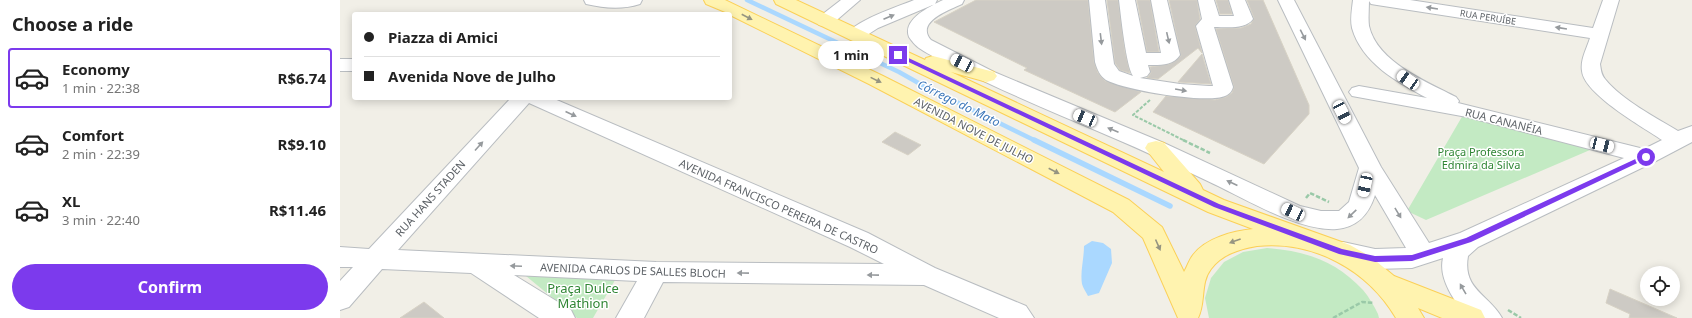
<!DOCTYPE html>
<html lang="en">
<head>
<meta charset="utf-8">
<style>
	body { margin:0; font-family:"Noto Sans",sans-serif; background:#f2f2f2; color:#222; height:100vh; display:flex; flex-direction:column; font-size:15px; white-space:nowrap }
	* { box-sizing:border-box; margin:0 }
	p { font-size:13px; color:#767676 }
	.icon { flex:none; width:22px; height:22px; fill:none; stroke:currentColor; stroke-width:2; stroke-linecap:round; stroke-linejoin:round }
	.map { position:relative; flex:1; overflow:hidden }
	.details { display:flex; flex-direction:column; background:#fff; width:340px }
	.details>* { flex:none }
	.banner { position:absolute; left:12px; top:12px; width:380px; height:88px; border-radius:4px; box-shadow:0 2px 10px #0003; display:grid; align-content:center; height:88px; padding:0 12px; background:#fff }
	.controls { position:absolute; left:1300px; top:266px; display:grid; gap:8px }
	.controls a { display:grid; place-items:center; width:40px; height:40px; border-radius:50%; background:#fff; box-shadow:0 2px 10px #0003; font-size:20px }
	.end { position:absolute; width:18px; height:18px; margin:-9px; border:5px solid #7c3aed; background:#fff; box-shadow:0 0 0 2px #fff }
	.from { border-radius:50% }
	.bubble { position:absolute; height:28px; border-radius:14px; background:#fff; box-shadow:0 2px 10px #0003; font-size:13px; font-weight:700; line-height:28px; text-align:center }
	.car { position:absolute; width:12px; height:24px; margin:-12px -6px; border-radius:5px; box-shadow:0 0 3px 1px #0007; background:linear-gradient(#fff 24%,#345 0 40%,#fff 0 76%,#345 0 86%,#fff 0) }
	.banner b { display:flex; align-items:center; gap:14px; height:38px; font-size:15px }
	.banner b+b { border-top:1px solid #e0e0e0 }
	.banner i { width:10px; height:10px; background:#222 }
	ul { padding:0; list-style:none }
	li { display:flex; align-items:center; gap:12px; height:60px; margin:0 8px 6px; padding:0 4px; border:2px solid transparent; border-radius:4px }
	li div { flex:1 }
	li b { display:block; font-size:15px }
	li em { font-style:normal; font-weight:700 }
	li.current { border-color:#7c3aed }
	li>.icon { width:36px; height:36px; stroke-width:1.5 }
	h2 { padding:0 12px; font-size:18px; line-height:48px }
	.primary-button { display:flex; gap:8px; margin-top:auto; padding:8px 12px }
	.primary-button a { flex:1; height:46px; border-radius:24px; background:#7c3aed; color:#fff; font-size:16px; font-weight:700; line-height:46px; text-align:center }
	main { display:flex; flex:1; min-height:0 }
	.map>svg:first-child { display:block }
	.green { fill:#c3eac3 }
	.water { fill:#aad8ff }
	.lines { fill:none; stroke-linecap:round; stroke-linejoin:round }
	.stream-far1 { stroke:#aad8ff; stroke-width:4.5 }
	.stream { stroke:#aad8ff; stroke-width:5.5 }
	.building { fill:#cdcac4; stroke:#d7d2c5 }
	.minor-casing { stroke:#b9bdc1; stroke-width:2 }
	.major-casing { stroke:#fbd057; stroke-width:2 }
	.path-far1 { stroke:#9ac9a8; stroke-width:2; stroke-dasharray:3.5 1.5; stroke-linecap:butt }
	.path { stroke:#9ac9a8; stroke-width:2.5; stroke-dasharray:4.5 2; stroke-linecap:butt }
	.minor { fill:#fff; fill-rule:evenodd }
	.major { fill:#fff3af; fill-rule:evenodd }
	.oneway { fill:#969a9d }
	.oneway2 { fill:#969581 }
	.route { fill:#7c3aed }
	.labels { text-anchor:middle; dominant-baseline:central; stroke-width:3; stroke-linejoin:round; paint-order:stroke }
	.far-street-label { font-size:9px; fill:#5e6368; stroke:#fff }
	.street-label { font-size:11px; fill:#5e6368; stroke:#fff }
	.park-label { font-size:11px; fill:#308635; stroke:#fff }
	.water-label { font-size:12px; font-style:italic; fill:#3d78ba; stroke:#fff }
	.near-park-label { font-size:13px; fill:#308635; stroke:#fff }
</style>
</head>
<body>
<main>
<section class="details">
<h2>Choose a ride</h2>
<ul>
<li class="current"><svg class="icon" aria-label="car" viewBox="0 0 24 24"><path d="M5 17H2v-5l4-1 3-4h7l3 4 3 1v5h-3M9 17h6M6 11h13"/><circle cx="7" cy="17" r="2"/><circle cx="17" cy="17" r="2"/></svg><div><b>Economy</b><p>1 min · 22:38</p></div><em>R$6.74</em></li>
<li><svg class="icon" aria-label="car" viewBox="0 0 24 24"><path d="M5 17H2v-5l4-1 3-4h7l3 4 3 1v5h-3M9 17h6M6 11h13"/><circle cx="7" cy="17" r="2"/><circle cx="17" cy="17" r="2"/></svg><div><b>Comfort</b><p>2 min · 22:39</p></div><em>R$9.10</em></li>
<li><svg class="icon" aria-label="car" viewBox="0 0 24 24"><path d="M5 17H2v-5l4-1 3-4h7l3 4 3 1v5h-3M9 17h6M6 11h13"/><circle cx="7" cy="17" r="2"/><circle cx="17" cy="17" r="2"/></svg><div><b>XL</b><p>3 min · 22:40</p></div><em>R$11.46</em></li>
</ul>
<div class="primary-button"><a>Confirm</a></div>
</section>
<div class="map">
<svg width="1352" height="318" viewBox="0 0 1352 318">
	<rect width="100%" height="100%" fill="#f1efe7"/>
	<!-- green -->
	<path class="green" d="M1123,115L1233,141L1250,150L1086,220L1067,211Z
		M927,248C966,251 996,261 1023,290C1029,297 1034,306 1038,314L1039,318H869L865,298L871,278L884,262L903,252Z
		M278,275L253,318H237L186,276Z"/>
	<!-- water -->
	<path class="water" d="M752,241L763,243L771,249L772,263L759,293L748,296C746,292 743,288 742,284C740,272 744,259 744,246Z"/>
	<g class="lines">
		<!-- stream-far1 -->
		<path class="stream-far1" d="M407,0L559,72L582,85L696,141"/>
		<!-- stream -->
		<path class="stream" d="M694,140L830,206"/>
	</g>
	<!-- building -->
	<path class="building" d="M636,0H748L754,62L758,73L765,81L801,92L775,112L684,70L687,68L594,22Z
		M767,0H778L785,52L790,73L780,70L775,63Z
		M797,0H810L819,52H807Z
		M829,0H857L860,19L855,26L862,53L858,48L818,79L807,78L811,73L810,67L830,64L841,56Z
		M876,0H888L892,14H880Z
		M907,0H923L969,105V114L924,164L813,112L826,96L875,100L886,97L892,93L894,87L876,29L901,28L911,24L914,18Z
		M862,54L871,84L838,82Z
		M555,132L581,145L568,155L542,142Z
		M1270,289L1337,318H1289L1290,314L1266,303Z
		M84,302L104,318H60Z"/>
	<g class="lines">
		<defs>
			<path id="minor" d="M244,0H302L300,4C281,10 265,8 246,4Z
				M501,0H520L491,25L485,26L479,25L476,21L479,17Z
				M574,0H597L595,4L538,28L521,39L515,40L509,39L506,35C516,20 557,7 574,0Z
				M603,0H624L622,4C609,10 575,22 591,40L654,72L824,143L960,206L981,211H999L1009,202L1019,168L938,0H954L1041,167L1089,243L1120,233L1284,158L1127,117L1012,96L1009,92L1012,88L1019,86L1087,98C1057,82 1022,63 1012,28C1010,19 1012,9 1013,0H1070L1253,28L1263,0H1279L1260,64C1261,70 1261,74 1265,79C1282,100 1315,117 1338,131L1352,126V142L1314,162L1138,247L1128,256C1122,290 1150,295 1162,318H1129C1115,303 1098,279 1103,258L1072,268L1035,269L994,259L990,252L994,245L1003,242L1035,249L1066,248L1035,195C1029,214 1018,227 997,229C961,232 909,201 876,185C840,168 805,151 769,136C718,114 666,93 617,68C604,61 590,56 579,48C576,46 571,40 569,37C562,19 591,6 603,0ZM1029,1L1031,4L1037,5L1250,38C1247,48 1240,60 1242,71C1244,94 1303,127 1322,140L1304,149L1118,103L1119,101L1116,97C1087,82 1037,62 1029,26C1028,18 1029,9 1029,1Z
				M749,0H765L774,64L779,71L793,76C786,66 781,16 779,0H795L806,53H821L811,0H827L840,55C833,66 820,65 808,65L810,72L807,76L800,78L840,84L869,86H873L856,26L862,19L858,0H874L879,16H894L889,0H905L913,19C905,30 886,27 874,27L893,87C892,91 890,94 885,96C866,104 785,90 766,80C760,76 757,69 755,62Z
				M0,59H14V71H0Z
				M171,98H212L528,233L595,268L686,306L694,318H659L584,285L323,282L304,318H276L297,281L174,275L231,310L235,318H199L131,273L42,269L9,307L0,310V281L13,267H0V247L29,249ZM189,103L510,247L544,264L316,262L58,250Z"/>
			<path id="major" d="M364,0H385L543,76L789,200L822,227L844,272C847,267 849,260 853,255C866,238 893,231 913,229L868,212L436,4L434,0H456L585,60L586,58L593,56L654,72L657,76L654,80L647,82L611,72L824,172L805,148L808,143L816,141L824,143L860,184L863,190L884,200L1010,245L1031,257L1054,276L1141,310L1145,318H1102L1078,308L1084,318H1056C1028,270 973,240 917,246C900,249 882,254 871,269C860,283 866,302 858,318H838L803,238L773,212L529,84L390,15V14L366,4Z"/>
		</defs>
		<!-- minor casing -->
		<use href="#minor" class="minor-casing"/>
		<!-- major casing -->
		<use href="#major" class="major-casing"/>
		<!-- path-far1 -->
		<path class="path-far1" d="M810,100L793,115L845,141"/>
		<!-- path -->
		<path class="path" d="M843,140L870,153
			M966,198L970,193L989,202
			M1168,310L1181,318
			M993,318L1022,302L1034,303"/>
		<!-- minor -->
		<use href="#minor" class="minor"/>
		<!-- major -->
		<use href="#major" class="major"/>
	</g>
	<!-- one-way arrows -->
	<defs><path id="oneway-solid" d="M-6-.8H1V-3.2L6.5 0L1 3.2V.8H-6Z"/></defs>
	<g class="oneway">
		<use href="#oneway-solid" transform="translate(1092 8) rotate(-171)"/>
		<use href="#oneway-solid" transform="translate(549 17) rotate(-23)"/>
		<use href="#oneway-solid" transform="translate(1221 28) rotate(-171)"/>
		<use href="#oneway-solid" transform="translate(963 35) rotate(63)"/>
		<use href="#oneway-solid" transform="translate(828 38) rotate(77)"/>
		<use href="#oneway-solid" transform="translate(761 39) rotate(83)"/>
		<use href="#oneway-solid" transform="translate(841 90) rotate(10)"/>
		<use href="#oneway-solid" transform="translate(231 114) rotate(24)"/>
		<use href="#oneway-solid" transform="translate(773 130) rotate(-157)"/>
		<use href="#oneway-solid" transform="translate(139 146) rotate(-48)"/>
		<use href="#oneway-solid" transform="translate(892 183) rotate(-155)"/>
		<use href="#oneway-solid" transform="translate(1058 213) rotate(59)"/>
		<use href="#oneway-solid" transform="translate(1012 214) rotate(136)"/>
		<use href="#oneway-solid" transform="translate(176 266) rotate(-177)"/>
		<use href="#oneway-solid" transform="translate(403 273) rotate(-179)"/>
		<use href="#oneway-solid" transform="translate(533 275) rotate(-179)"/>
		<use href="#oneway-solid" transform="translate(1123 289) rotate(-120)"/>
	</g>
	<g class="oneway2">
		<use href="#oneway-solid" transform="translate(407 17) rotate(28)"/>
		<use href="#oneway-solid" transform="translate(536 80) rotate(26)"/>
		<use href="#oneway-solid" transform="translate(714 171) rotate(27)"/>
		<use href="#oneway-solid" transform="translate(895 241) rotate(160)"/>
		<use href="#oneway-solid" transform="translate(818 245) rotate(66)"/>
	</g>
	<!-- route -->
	<path class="route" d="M556,54H560L879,204L1002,249L1035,256L1072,255L1126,238L1304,155H1309L1310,157L1131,242L1072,261L1035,262L999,254L874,207L556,56Z"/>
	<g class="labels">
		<!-- far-street labels -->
		<g class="far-street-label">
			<text transform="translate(1148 17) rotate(9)">RUA PERUÍBE</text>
		</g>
		<!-- street labels -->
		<g class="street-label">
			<text transform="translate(1164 121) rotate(14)">RUA CANANÉIA</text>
			<text transform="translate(634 130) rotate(27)">AVENIDA NOVE DE JULHO</text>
			<text transform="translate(90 198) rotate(-48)">RUA HANS STADEN</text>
			<text transform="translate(439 206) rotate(24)">AVENIDA FRANCISCO PEREIRA DE CASTRO</text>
			<text transform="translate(293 270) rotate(2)">AVENIDA CARLOS DE SALLES BLOCH</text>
		</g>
		<!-- park labels -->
		<g class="park-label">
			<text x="1141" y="151">Praça Professora<tspan x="1141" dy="13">Edmira da Silva</tspan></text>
		</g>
		<!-- water labels -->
		<g class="water-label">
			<text transform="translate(619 103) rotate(26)">Córrego do Mato</text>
		</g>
		<!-- near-park labels -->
		<g class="near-park-label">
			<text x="243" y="288">Praça Dulce<tspan x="243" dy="15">Mathion</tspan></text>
		</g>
	</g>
</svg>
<div class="controls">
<a><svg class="icon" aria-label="locate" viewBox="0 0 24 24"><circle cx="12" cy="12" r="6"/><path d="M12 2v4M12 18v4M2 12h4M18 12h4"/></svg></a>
</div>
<i class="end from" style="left:1306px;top:157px"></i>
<i class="end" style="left:558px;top:55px"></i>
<div class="bubble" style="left:478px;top:41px;width:66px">1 min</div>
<i class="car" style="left:622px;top:63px;rotate:297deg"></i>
<i class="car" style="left:1068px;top:80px;rotate:304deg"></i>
<i class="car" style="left:1002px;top:112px;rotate:153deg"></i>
<i class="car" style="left:745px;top:118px;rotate:293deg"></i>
<i class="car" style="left:1262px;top:145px;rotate:104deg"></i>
<i class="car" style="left:1025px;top:185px;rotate:192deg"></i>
<i class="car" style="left:953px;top:212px;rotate:295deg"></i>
<div class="banner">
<b><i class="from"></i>Piazza di Amici</b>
<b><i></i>Avenida Nove de Julho</b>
</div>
</div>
</main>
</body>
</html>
